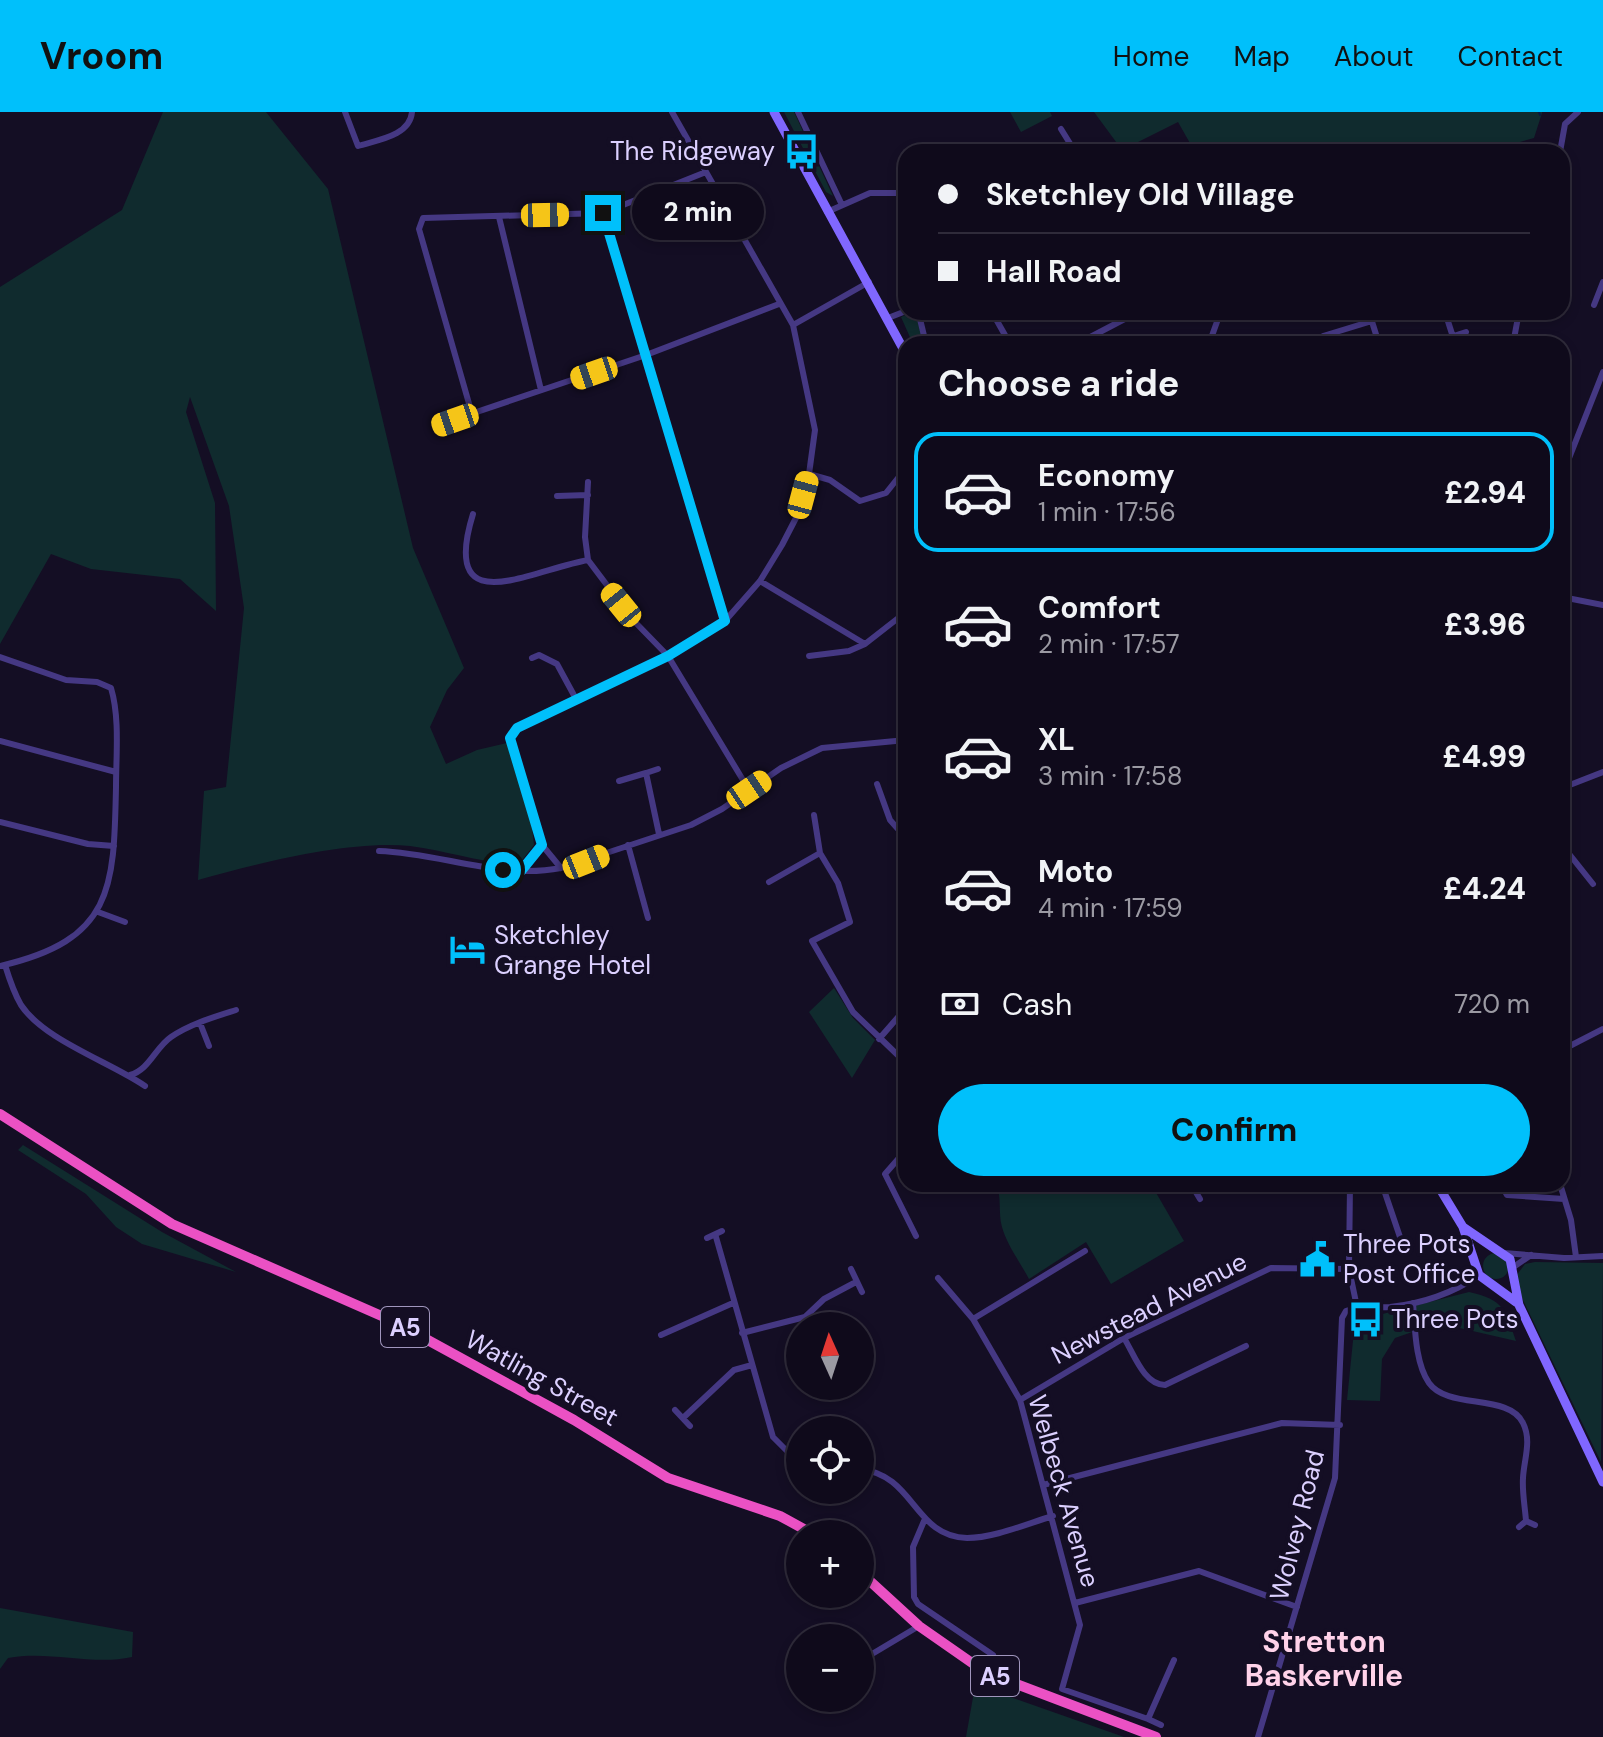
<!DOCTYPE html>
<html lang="en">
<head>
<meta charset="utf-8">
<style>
	body { margin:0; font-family:"DM Sans",sans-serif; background:#1d1828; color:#f1f3f6; height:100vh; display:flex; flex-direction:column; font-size:30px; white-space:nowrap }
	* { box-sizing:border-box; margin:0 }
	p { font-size:26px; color:#9b9aa3 }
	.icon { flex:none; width:44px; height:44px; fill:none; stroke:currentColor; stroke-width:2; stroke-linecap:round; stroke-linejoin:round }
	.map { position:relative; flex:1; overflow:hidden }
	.details { position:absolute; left:898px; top:224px; width:672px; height:856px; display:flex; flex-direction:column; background:#0f0a1b; border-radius:24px; box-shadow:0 4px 12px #0003,0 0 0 2px #2f2b3a }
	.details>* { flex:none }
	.banner { position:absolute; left:898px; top:32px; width:672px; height:176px; border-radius:24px; box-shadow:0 4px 12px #0003,0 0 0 2px #2f2b3a; display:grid; align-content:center; height:176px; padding:0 40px; background:#0f0a1b }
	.needle { width:52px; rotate:357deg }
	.controls { position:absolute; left:786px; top:1200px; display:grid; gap:16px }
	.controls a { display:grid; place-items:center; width:88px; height:88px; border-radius:50%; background:#0f0a1b; box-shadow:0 4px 12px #0003,0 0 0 2px #2f2b3a; font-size:40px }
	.end { position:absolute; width:36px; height:36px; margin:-18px; border:10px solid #00c0fb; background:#111; box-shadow:0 0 0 4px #111 }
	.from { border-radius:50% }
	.bubble { position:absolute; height:56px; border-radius:28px; background:#0f0a1b; box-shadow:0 4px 12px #0003,0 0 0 2px #2f2b3a; font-size:26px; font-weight:800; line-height:56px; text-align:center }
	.car { position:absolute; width:24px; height:48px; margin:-24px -12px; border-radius:10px; box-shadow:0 0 6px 2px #0007; background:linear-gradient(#f5c518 24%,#345 0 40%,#f5c518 0 76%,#345 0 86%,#f5c518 0) }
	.banner b { display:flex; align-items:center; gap:28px; height:76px; font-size:30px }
	.banner b+b { border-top:2px solid #2f2b3a }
	.banner i { width:20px; height:20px; background:#f1f3f6 }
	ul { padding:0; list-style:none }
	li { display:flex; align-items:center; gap:24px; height:120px; margin:0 16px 12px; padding:0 24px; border:4px solid transparent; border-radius:24px }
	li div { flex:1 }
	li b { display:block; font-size:30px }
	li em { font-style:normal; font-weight:800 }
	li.on { border-color:#00c0fb }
	li>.icon { width:72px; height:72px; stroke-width:1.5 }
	h2 { padding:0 40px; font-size:36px; line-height:96px }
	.pay { display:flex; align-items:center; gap:20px; height:88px; padding:0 40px; font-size:30px }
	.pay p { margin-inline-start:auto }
	.cta { display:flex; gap:16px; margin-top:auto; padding:16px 40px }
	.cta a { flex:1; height:92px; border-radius:48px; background:#00c0fb; color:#111; font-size:32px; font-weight:800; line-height:92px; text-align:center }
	header { display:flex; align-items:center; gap:48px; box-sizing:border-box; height:112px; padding:0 40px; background:#00c0fb; color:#111 }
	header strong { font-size:38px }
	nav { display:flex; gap:44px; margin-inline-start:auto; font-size:28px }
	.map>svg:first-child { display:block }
	.green { fill:#102b2e }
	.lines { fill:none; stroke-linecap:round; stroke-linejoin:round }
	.stream { stroke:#091641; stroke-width:2 }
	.minor { stroke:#453883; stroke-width:6 }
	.secondary { stroke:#8067ff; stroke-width:9 }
	.trunk { stroke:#eb51c4; stroke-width:10 }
	.route { stroke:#00c0fb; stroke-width:10 }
	.labels { text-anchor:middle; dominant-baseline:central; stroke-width:8; stroke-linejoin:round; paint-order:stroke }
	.shield { fill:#140e24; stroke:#a096bd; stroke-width:2 }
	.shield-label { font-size:24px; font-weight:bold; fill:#dcd0ff }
	.poi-label { font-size:26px; fill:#dcd0ff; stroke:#140e24; text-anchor:start }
	.street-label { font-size:26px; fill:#dcd0ff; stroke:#140e24 }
	.quarter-label { font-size:30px; font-weight:bold; fill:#ffd2e9; stroke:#140e24 }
</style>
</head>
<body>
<header>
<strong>Vroom</strong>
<nav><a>Home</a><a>Map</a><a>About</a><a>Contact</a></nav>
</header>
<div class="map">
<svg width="1603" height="1625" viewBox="0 0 1603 1625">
	<rect width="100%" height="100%" fill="#140e24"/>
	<!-- green -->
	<path class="green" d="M163,0H266L328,77L413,436L464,556L447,578L430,615L446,652L477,638L507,631C522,662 531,699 534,733L519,752C480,751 448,739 410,734C349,728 258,751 198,768L204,679L226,675L244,496L229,394L190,285L186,300L215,391L216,499L180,467L91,457L51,442L0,532V175L122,98Z
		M784,0H794L833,84L826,80Z
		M1010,0H1050L1052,4L1021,20Z
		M1094,0H1542V1L1534,26L1485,40H1195L1178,10L1122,38Z
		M910,201L918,206L924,232H913L901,205Z
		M834,876L853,906L875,928L852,966L809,900Z
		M23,1033L162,1120L236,1160L142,1132L116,1115L86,1082L18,1038Z
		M996,1072H1151L1184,1129L1111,1172L1086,1130L1029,1167C1020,1150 1007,1133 1002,1115C998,1101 1002,1084 996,1072Z
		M1483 1154a13 13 0 1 1 26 0a13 13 0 1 1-26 0Z
		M1535,1150L1603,1151L1601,1350L1520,1182L1516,1164L1525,1152Z
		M1469,1180C1504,1188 1505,1197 1516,1229L1438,1211L1395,1226L1382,1247L1380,1289L1347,1288L1355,1209Z
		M0,1496L133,1520L132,1545C92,1554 49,1538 8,1546L0,1557Z
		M975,1574L993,1579L1124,1625H966Z"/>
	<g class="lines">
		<!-- stream -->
		<path class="stream" d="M1539,0L1540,3"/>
		<!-- minor -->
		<path class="minor" d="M345,0L358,34C377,28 410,24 412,0
			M798,0L842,93
			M1061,17L1074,38L1071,40
			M1560,40L1565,12L1578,0
			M827,100L870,81H906
			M603,101L725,509
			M499,105L541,278
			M1594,193L1603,170
			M914,200L920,207L926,232
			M992,200L1010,232
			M1369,200L1379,232
			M1445,200L1453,225
			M888,206L906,199
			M793,213L869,170
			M1438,229L1466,220
			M1077,232L1138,200
			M1209,232L1218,207L1230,200
			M1325,232L1323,224L1372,209
			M1513,232L1519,200
			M472,302L419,117L423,106L603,101L706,60
			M438,313L646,243L779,192
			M809,362L830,368L860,389L886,381L902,361
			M1562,364L1603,260
			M588,370L585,425L588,448L634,509L668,544L749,678
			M557,384L588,383
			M473,402C439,512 531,458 588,448
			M760,469L865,532L906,500
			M1562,485L1603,493
			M809,544L849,539L865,532
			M0,545L66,568L97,570L111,576C120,606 116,644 116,675C114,777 113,828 0,854
			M532,546L539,543L557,552L576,587
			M0,629L116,660
			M646,661L658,657
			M619,669L646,661L659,722
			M877,672L890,708L906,726
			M1562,676L1603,660
			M814,703L820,741
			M0,710L88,732L114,734
			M542,733L561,756
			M628,733L648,806
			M1562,733L1593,772
			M379,739C441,741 499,768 561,756L691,713L722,697L781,656L822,636L906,628
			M521,759L542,733L510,626L517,616L668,544L725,509L760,469L782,433L797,404L809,362L815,318L793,213L672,0
			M769,770L820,741L838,771L850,810L812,829L853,900L906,951
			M98,800L125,810
			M5,853C9,866 14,881 21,893C44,928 110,950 145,974
			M200,911L209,934
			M879,927L906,896
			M1562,938L1603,917
			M130,963C149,958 155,936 171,925C190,912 214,905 236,898
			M906,1038L885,1062L916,1124
			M985,1072L986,1079
			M1191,1072L1200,1087
			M1350,1072L1349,1157L1357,1195
			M1382,1072L1401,1128
			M1501,1072L1507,1083L1564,1087
			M1560,1072L1571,1108L1576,1145
			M716,1125L773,1325L800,1352
			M707,1126L722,1119
			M1504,1141L1564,1146L1603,1144
			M1512,1156L1531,1143
			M851,1157L862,1180
			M938,1166L973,1207L1020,1288L1080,1513L1062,1577L1148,1607L1174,1548
			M1413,1191C1415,1215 1415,1251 1429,1271C1448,1298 1509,1281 1523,1311C1532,1329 1524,1347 1523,1366C1522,1380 1525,1395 1526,1409
			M973,1207L1085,1139
			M742,1221L805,1205L824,1187L856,1170
			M661,1223L733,1191
			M1124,1226C1134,1242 1144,1273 1165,1273L1246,1234
			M1020,1288L1124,1226L1271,1156L1349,1157
			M675,1298L690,1314
			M683,1306L734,1258L752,1253
			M860,1357C915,1363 914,1425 967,1426C994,1426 1026,1412 1053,1404
			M1043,1373L1282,1311L1340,1313
			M924,1409L913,1435L914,1485L918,1492L993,1543
			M1519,1415L1526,1409L1535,1413
			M1075,1491L1199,1459L1297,1495
			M862,1548L919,1514
			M1148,1607L1161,1613
			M1258,1625L1335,1366L1342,1206L1346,1199C1361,1193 1375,1196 1390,1195C1421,1192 1454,1181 1479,1163"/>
		<!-- secondary -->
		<path class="secondary" d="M774,0L906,242
			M1437,1072L1463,1115L1479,1163L1516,1190
			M1463,1115L1510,1147L1519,1193L1603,1370"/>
		<!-- trunk -->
		<path class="trunk" d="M0,1002L172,1112L393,1209L574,1308L668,1366L780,1404L813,1422
			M860,1460L919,1514L985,1560L1156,1625"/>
	</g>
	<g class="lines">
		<!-- route -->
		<path class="route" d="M503,758L521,759L542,733L510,626L517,616L668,544L725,509L603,101"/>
	</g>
	<!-- icons -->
	<defs>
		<symbol id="bus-bare" viewBox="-9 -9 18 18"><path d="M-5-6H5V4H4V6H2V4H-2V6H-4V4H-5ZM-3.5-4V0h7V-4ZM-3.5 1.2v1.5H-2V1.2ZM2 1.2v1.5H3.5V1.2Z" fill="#00c0fb" stroke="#140e24" stroke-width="2.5" paint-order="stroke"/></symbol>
		<symbol id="hotel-bare" viewBox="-9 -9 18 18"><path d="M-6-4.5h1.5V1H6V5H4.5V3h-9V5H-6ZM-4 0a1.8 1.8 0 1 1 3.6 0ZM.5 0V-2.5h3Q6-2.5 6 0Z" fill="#00c0fb" stroke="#140e24" stroke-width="2.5" paint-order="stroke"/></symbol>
		<symbol id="civic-bare" viewBox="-9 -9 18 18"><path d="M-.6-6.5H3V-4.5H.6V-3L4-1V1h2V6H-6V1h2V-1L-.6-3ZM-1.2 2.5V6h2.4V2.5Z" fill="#00c0fb" stroke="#140e24" stroke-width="2.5" paint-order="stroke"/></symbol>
	</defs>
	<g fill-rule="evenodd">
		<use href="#bus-bare" x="776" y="14" width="51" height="51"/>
		<use href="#hotel-bare" x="442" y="812" width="51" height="51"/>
		<use href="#civic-bare" x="1292" y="1122" width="51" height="51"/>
		<use href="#bus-bare" x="1340" y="1182" width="51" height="51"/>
	</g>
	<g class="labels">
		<!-- shield labels -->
		<g class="shield">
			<rect x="381" y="1195" width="48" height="40" rx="6"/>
			<rect x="971" y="1544" width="48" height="40" rx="6"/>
		</g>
		<g class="shield-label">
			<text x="405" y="1215">A5</text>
			<text x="995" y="1564">A5</text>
		</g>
		<!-- poi labels -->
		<g class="poi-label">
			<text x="775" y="39" text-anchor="end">The Ridgeway</text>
			<text x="494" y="823">Sketchley<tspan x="494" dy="30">Grange Hotel</tspan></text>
			<text x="1343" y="1132">Three Pots<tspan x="1343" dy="30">Post Office</tspan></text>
			<text x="1391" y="1207">Three Pots</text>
		</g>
		<!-- street labels -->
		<g class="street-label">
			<text transform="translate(1149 1196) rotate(-27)">Newstead Avenue</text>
			<text transform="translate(542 1266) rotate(29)">Watling Street</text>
			<text transform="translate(1064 1379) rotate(74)">Welbeck Avenue</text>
			<text transform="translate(1297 1413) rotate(-76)">Wolvey Road</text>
		</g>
		<!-- quarter labels -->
		<g class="quarter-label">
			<text x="1324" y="1529">Stretton<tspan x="1324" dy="34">Baskerville</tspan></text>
		</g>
	</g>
</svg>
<div class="controls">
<a><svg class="needle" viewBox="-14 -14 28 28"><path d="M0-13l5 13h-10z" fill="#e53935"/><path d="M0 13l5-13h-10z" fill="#9b9aa3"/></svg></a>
<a><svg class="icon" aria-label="locate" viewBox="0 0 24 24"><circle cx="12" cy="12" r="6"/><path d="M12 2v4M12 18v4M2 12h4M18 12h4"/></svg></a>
<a>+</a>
<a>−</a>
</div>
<i class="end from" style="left:503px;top:758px"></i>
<i class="end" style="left:603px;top:101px"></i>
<div class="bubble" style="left:632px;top:72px;width:132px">2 min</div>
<i class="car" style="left:545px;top:103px;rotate:89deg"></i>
<i class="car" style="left:594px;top:261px;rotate:251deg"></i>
<i class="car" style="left:455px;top:308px;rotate:251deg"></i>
<i class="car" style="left:803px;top:383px;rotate:15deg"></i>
<i class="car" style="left:621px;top:493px;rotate:321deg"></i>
<i class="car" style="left:749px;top:678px;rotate:56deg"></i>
<i class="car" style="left:586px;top:750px;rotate:68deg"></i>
<div class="banner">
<b><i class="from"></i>Sketchley Old Village</b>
<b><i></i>Hall Road</b>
</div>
<section class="details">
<h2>Choose a ride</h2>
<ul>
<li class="on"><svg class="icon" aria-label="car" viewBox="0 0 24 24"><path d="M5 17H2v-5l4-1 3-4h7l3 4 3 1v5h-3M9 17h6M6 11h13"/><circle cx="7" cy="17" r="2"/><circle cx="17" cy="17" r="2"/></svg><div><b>Economy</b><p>1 min · 17:56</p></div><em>£2.94</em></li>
<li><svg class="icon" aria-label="car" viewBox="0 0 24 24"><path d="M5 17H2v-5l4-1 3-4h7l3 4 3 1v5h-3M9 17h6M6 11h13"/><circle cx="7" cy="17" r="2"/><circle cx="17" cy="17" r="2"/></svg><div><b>Comfort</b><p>2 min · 17:57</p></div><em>£3.96</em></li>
<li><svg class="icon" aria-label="car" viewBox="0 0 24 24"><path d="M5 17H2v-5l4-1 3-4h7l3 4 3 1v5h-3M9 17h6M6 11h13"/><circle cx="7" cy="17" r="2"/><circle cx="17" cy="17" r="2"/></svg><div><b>XL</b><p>3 min · 17:58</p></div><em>£4.99</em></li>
<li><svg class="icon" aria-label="car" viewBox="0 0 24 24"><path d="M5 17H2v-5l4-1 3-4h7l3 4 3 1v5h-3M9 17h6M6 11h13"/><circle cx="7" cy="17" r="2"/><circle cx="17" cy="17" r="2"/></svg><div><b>Moto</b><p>4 min · 17:59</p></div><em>£4.24</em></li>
</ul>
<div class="pay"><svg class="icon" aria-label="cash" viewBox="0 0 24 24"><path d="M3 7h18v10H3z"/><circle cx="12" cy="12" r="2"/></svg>Cash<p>720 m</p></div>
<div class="cta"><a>Confirm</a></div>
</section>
</div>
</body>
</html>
